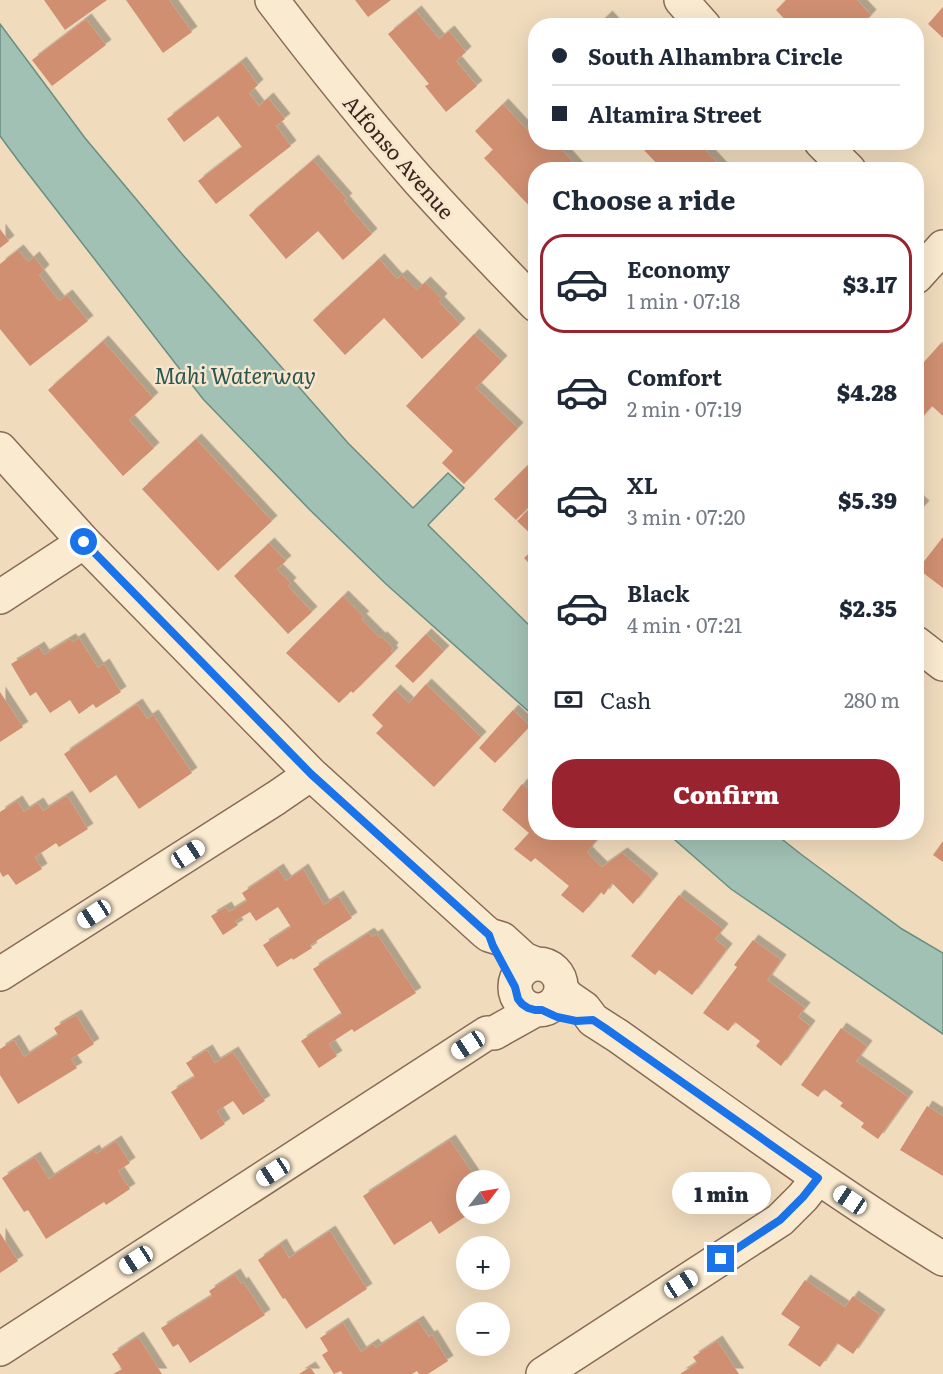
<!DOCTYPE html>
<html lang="en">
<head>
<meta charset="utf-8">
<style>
	body { margin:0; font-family:Literata,serif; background:#f2f2f3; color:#1f2937; height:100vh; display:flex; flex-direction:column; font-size:22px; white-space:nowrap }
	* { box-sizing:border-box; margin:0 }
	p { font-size:20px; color:#747a83 }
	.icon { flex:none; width:33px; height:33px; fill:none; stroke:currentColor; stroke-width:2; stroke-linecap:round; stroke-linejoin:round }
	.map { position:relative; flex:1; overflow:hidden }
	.drawer { position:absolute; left:528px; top:162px; width:396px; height:678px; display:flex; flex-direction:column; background:#fff; border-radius:24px; box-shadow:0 6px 24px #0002 }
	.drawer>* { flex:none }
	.banner { position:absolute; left:528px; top:18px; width:396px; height:132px; border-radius:24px; box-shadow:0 6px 24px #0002; display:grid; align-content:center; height:132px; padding:0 24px; background:#fff }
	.needle { width:39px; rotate:59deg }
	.fabs { position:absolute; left:456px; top:1170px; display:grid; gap:12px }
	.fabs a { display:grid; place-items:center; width:54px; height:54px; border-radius:50%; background:#fff; box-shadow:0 6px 24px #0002; font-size:30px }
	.end { position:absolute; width:27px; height:27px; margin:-14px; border:8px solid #1a73e8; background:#fff; box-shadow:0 0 0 3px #fff }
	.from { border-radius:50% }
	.bubble { position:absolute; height:42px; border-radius:21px; background:#fff; box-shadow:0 6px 24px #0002; font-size:20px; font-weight:800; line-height:42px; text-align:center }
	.car { position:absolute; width:18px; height:36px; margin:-18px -9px; border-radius:8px; box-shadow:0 0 4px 2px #0007; background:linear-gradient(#fff 24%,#345 0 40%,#fff 0 76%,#345 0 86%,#fff 0) }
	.banner b { display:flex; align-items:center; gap:21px; height:57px; font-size:22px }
	.banner b+b { border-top:2px solid #e0e1e3 }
	.banner i { width:15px; height:15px; background:#1f2937 }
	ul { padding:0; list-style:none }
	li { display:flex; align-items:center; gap:18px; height:99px; margin:0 12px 9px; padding:0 12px; border:3px solid transparent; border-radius:24px }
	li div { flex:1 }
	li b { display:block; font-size:22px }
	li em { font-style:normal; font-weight:800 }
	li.current { border-color:#9a2330 }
	li>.icon { width:54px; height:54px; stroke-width:1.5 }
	h2 { padding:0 24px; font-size:27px; line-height:72px }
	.pay { display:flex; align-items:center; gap:15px; height:66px; padding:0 24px; font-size:22px }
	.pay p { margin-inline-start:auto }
	.button { display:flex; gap:12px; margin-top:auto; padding:12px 24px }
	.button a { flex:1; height:69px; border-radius:24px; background:#9a2330; color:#fff; font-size:24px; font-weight:800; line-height:69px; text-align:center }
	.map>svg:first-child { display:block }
	.water { fill:#a1c1b4; stroke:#688f81; stroke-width:1.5 }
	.building { fill:#d08f71; filter:url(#shadow) }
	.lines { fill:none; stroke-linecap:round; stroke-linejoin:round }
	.minor-casing { stroke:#886b56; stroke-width:36 }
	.minor { stroke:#faead0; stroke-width:33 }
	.route { stroke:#1a73e8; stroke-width:8 }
	.labels { text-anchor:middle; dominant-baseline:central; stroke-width:5; stroke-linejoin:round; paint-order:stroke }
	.street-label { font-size:21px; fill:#37261b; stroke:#f7e6cd }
	.water-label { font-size:22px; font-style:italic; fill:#295750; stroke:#f7e6cd }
</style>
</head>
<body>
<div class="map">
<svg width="943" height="1374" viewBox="0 0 943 1374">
	<defs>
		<filter id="shadow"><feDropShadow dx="5.5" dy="-5.5" stdDeviation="0" flood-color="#0004"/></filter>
	</defs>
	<rect width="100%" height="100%" fill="#f0dbbd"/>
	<!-- water -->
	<path class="water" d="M0,24L85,138L182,254L348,443L413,508L448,473L464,488L428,525L535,631V717L386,584L310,510L203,399L20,163L0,136Z
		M667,833H774L802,855L902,929L943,953V1034L731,889Z"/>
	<!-- building -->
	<path class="building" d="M44,0H107L65,30Z
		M126,0H169L192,32L163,53Z
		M355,0H391L368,17Z
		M786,0H857L871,15L861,26H791L776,10Z
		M943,7V38L928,24Z
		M416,11L439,39L449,31L466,52L456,61L477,86L446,112L425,86L429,84L388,34Z
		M607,16L616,26H597Z
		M86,19L106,45L52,86L32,60Z
		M241,62L258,85L249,93L259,106L268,98L285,119L276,126L291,146L216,204L198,181L242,147L218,116L184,142L167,119Z
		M503,104L527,130L536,122V142H555L580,170H536V213L484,158L493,150L475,131Z
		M650,142H698L724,170H663L643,149Z
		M313,160L347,199L344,201L372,234L343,260L318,231L286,259L249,215Z
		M0,229L9,241L0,248Z
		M18,250L28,262L34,257L44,270L39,275L59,301L67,295L88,321L30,366L0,329V264Z
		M379,259L397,279L402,275L417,290L425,282L442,299L439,302L460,324L422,359L384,318L345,355L313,320Z
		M474,334L502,361L476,388L518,428L464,484L442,463L453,451L406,406Z
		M103,341L153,398L129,420L154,448L123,476L48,390Z
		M941,343L943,345V416L932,406L916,424V371Z
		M196,439L272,521L218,571L142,489Z
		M536,457V500L516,520L494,499Z
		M916,499L924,506L916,515Z
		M536,502V539L517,521Z
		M943,537V588L918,569Z
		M269,543L286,561L277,569L291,583L288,586L312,612L288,634L234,576Z
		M536,547V570L524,558Z
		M343,596L364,617L361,619L380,638L382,637L393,648L391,651L393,653L353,693L351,691L339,703L286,653Z
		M426,634L444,651L413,683L395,666Z
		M79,638L98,668L104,664L121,692L96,708L93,704L79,714L70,700L50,713L36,692L30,696L11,664L39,647L44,655L70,639L73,642Z
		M426,684L481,737L434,787L376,733L383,726L372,715L395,690L409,703Z
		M0,692L23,727L0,742Z
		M137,704L147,719L153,715L192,773L139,809L116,775L90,793L64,754Z
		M513,710L530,726L495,763L479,748Z
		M522,784L536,795V832H599L601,835L587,852L602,867L622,853L653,879L633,904L612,883L604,895L601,892L583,913L561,895L569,886L535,858L531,862L514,849L529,833L502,810Z
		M67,796L88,829L59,847L56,843L35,857L42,869L16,885L8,874L3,877L0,872V812L17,801L24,812L38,803L43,811Z
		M943,841V862L933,855Z
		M278,869L286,881L303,869L324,905L338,896L352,918L310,945L312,948L293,960L292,958L277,967L263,945L291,927L278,907L256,921L250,912L235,921L238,925L223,935L211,916L226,907L229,912L247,901L242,893Z
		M679,895L723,929L715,939L727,949L692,995L659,970L655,975L631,956Z
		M369,933L372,937L377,934L416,993L354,1032L352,1029L329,1044L337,1056L319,1068L301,1041L342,1014L313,969Z
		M753,940L781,960L767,980L805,1008L798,1017L810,1026L781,1066L756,1046L760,1041L735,1022L728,1031L703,1013L737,967L734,965Z
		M76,1015L94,1044L71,1059L77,1068L18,1104L0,1075V1049L14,1040L24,1057L58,1035L54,1028Z
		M841,1028L867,1046L856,1061L908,1097L878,1139L861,1127L864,1123L840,1106L843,1103L824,1089L818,1097L801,1085Z
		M207,1050L215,1063L233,1052L265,1101L243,1115L233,1101L217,1111L225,1124L201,1140L171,1092L195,1077L186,1063Z
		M927,1106L943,1116V1176L900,1150Z
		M450,1140L477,1180H466V1198L461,1201L466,1209V1214H469L439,1234L431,1221L394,1245L363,1196Z
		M116,1141L130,1163L118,1171L130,1189L106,1205L104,1202L46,1239L28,1210L24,1212L2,1178L35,1157L49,1179L94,1150L96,1154Z
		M330,1231L367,1289L306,1329L285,1298L283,1299L258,1260L281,1244L289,1258Z
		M0,1233L18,1261L0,1273Z
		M235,1274L241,1284L243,1282L265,1315L190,1363L178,1344L173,1347L161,1328L212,1296L209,1291Z
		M805,1280L845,1307L853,1296L880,1315L853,1354L837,1343L820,1367L788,1345L800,1327L781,1314Z
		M418,1321L429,1337L432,1335L448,1361L428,1374H419L417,1371L412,1374H343L341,1371L334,1374L322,1355L328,1351L320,1338L343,1323L361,1352L373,1344L376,1348Z
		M138,1337L162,1374H113L122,1369L112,1354Z
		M717,1341L739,1374H680L697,1363L693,1357Z
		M310,1367L315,1374H299Z"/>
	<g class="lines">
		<defs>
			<path id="minor" d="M272,0C319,62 368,123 419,181C457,223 496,264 536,305
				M681,0L704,26
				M821,142L849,170
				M916,277L943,247
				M0,449L84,542L311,774L484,931L489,935L502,939L524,959L536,964
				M0,597L84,542
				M916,643L943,664
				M515 987a23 23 0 1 1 46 0a23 23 0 1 1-46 0Z
				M0,974L276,798L311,774
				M561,989L568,997L584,1008L593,1020L618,1036C725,1112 831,1190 943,1259
				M0,1349L487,1033H494L535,1010
				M543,1374L780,1220L803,1197L818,1178"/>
		</defs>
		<!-- minor casing -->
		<use href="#minor" class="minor-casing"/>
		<!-- minor -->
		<use href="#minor" class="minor"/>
	</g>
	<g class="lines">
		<!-- route -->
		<path class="route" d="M84,542L311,774L489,935L493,946L515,987L518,999L522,1004L528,1008L535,1010H542L557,1017L576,1021L593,1020L605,1028L818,1178L803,1197L780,1220L721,1259"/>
	</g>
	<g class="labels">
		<!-- street labels -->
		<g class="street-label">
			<text transform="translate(400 156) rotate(49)">Alfonso Avenue</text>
		</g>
		<!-- water labels -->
		<g class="water-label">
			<text x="235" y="374">Mahi Waterway</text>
		</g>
	</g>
</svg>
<div class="fabs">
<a><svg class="needle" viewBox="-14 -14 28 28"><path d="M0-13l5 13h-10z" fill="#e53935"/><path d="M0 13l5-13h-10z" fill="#747a83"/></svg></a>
<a>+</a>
<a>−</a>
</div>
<i class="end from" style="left:84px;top:542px"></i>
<i class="end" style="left:721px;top:1259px"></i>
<div class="bubble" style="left:672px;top:1172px;width:99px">1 min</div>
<i class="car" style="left:188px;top:854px;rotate:57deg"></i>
<i class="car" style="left:94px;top:914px;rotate:237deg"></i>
<i class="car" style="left:468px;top:1045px;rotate:237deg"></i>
<i class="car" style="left:273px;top:1172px;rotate:237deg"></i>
<i class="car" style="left:850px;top:1200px;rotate:304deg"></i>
<i class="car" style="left:136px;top:1260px;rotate:237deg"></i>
<i class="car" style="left:681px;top:1284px;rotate:57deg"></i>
<div class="banner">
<b><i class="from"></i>South Alhambra Circle</b>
<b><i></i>Altamira Street</b>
</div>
<section class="drawer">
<h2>Choose a ride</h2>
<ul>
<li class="current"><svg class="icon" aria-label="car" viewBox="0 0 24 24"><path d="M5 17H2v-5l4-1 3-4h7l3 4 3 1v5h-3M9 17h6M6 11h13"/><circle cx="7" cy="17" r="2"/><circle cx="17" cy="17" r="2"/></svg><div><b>Economy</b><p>1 min · 07:18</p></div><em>$3.17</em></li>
<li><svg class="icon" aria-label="car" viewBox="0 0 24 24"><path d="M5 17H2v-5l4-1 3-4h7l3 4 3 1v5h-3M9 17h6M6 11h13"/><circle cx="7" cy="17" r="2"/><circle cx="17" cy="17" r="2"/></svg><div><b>Comfort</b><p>2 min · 07:19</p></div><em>$4.28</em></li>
<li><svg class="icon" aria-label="car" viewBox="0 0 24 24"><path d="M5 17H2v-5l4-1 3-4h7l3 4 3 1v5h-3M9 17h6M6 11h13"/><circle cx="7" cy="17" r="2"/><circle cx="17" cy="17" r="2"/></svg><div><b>XL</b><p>3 min · 07:20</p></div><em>$5.39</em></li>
<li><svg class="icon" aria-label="car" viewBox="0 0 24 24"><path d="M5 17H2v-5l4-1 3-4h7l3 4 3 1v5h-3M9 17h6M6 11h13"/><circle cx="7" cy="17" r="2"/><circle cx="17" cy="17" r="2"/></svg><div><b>Black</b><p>4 min · 07:21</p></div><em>$2.35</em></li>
</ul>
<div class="pay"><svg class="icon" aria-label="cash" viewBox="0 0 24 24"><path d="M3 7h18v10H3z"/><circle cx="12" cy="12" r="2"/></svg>Cash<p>280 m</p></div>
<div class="button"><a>Confirm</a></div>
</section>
</div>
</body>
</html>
